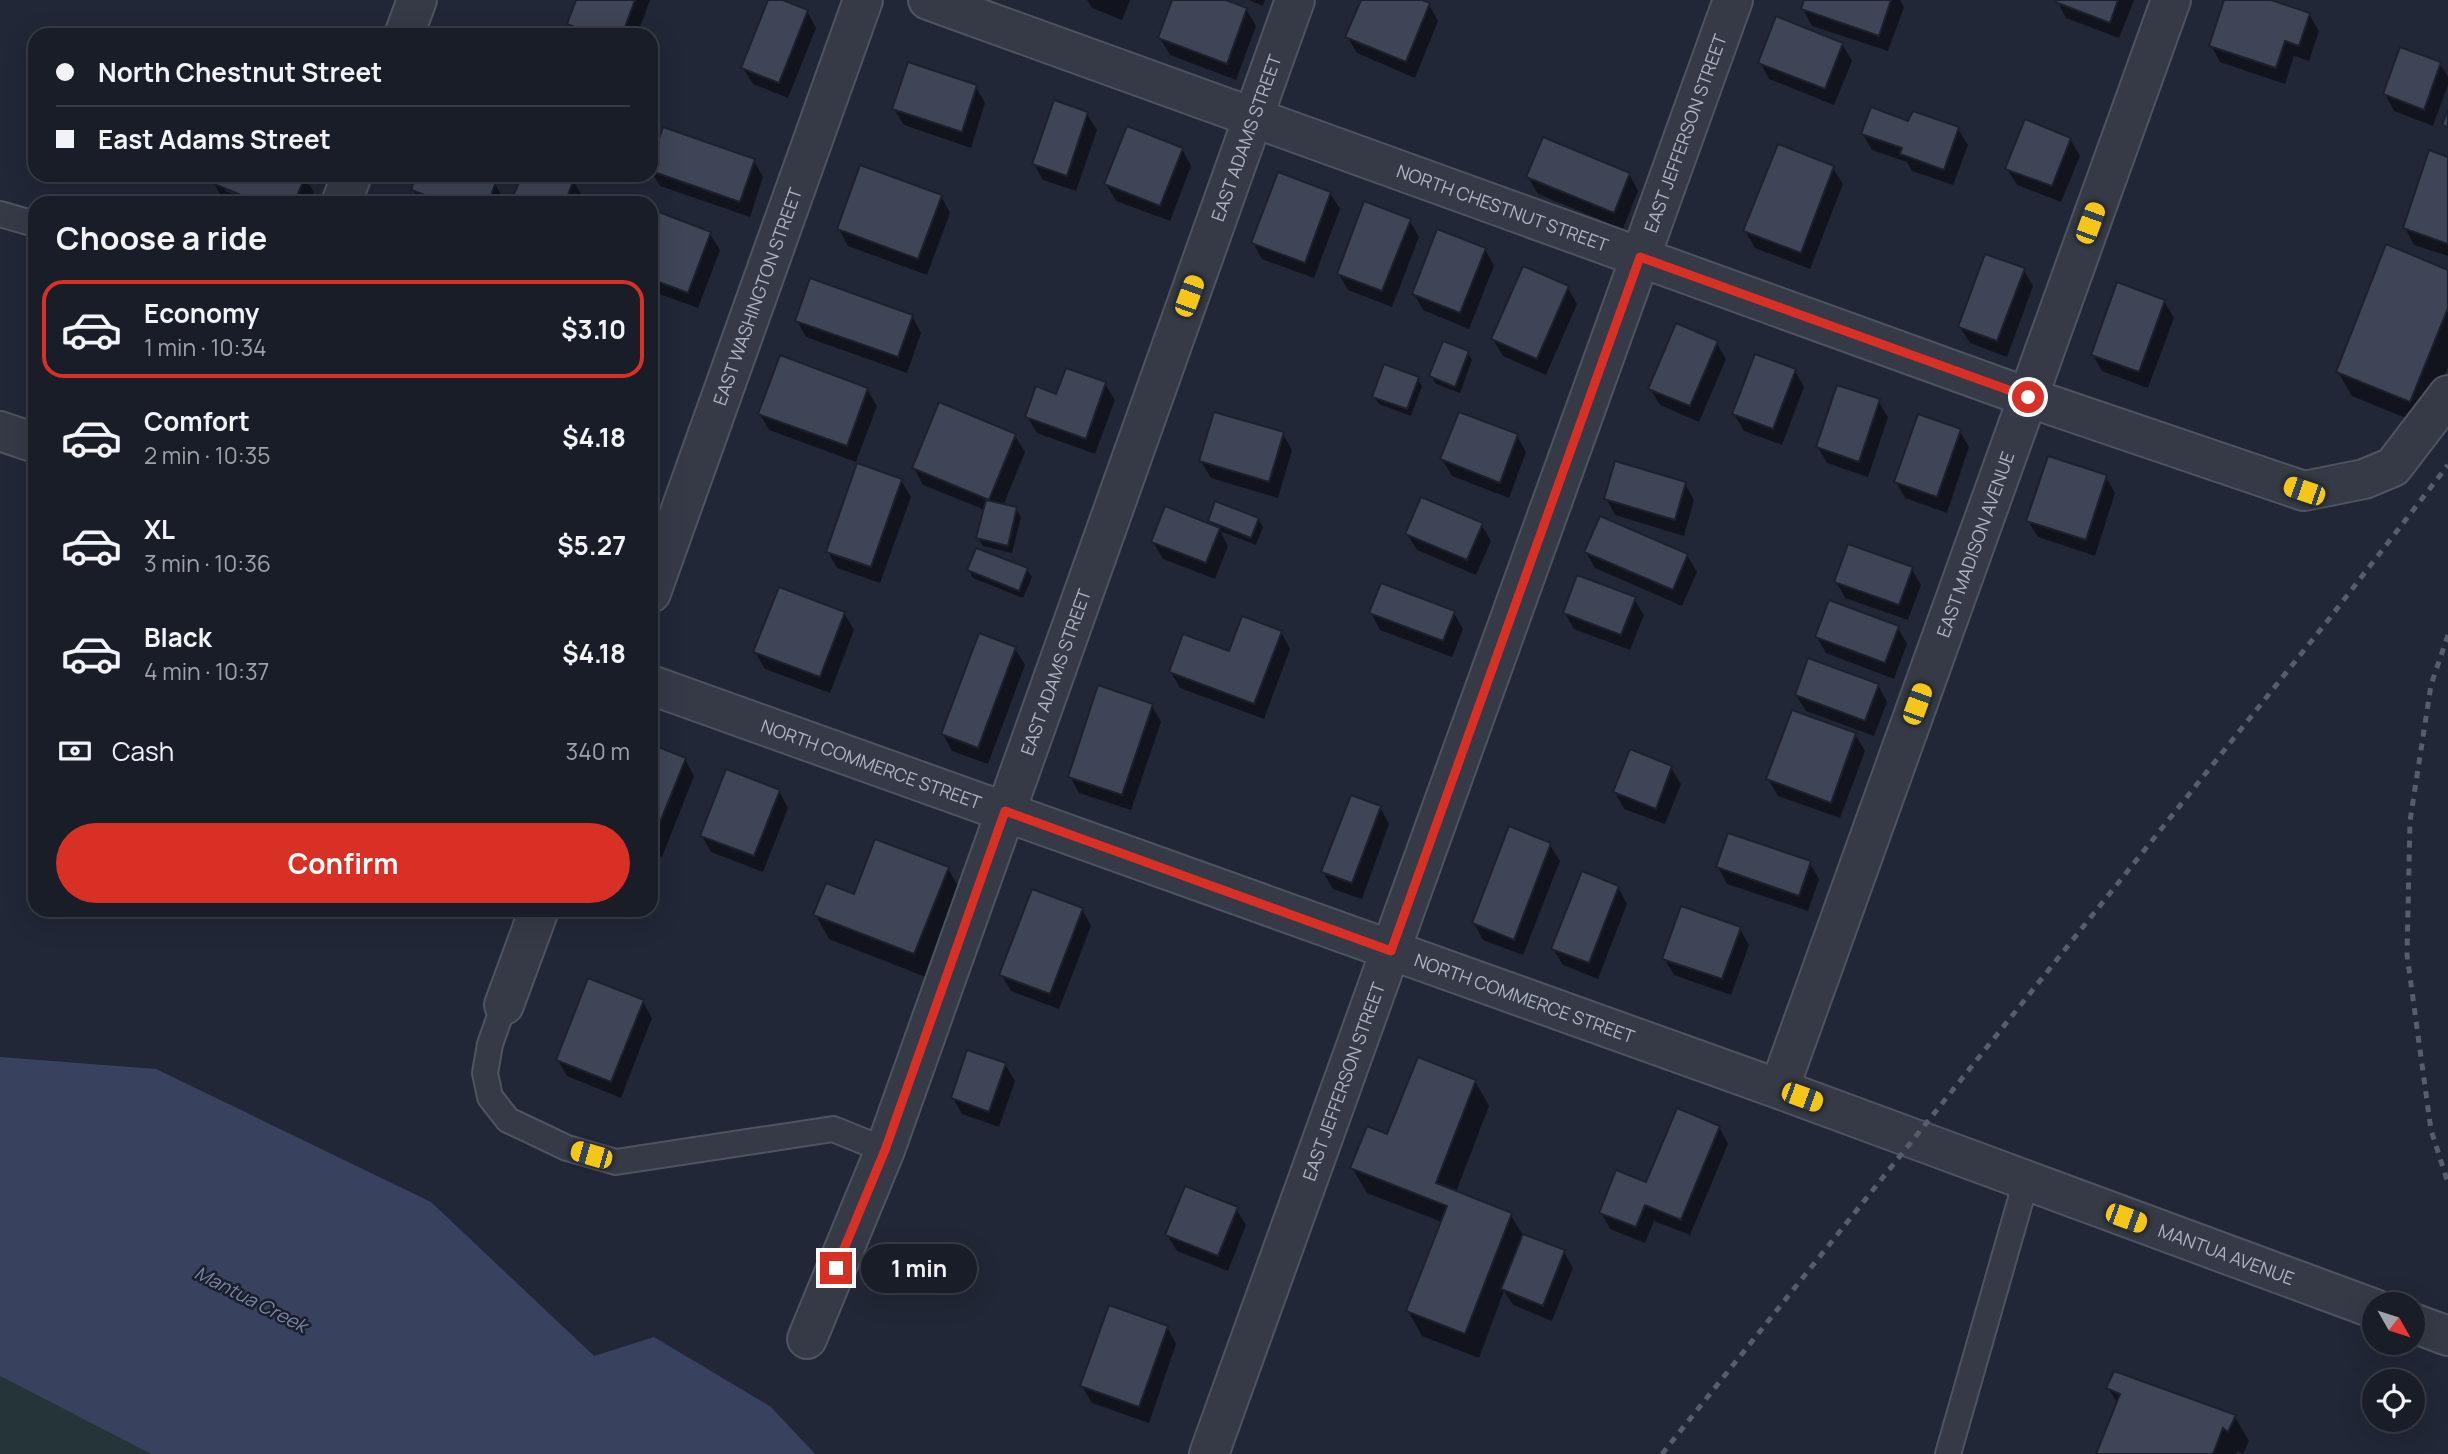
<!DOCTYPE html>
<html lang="en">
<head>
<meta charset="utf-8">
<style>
	body { margin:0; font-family:Manrope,sans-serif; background:#262a34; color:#f1f3f6; height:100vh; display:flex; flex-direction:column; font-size:26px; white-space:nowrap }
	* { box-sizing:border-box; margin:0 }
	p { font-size:23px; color:#9fa2a8 }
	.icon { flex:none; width:38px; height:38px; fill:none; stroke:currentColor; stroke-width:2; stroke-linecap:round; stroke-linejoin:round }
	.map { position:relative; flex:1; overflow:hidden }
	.details { position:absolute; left:28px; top:196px; width:630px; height:721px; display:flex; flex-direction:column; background:#191d28; border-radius:21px; box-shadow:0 7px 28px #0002,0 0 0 2px #373b45 }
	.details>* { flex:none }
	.hud { position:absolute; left:28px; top:28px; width:630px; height:154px; border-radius:21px; box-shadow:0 7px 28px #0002,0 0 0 2px #373b45; display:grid; align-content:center; height:154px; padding:0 28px; background:#191d28 }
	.needle { width:46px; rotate:129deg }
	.buttons { position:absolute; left:2362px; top:1292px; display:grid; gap:14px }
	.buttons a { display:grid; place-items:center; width:63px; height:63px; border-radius:50%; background:#191d28; box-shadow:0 7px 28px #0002,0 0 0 2px #373b45; font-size:35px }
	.end { position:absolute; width:32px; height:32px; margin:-16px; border:9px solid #d93025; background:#fff; box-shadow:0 0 0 4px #fff }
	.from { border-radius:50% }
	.bubble { position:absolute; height:49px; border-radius:24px; background:#191d28; box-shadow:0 7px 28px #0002,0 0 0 2px #373b45; font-size:23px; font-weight:700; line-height:49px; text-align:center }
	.car { position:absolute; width:21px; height:42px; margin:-21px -10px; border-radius:9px; box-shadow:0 0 5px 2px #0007; background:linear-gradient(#f5c518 24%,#345 0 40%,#f5c518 0 76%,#345 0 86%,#f5c518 0) }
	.hud b { display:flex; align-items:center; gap:24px; height:66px; font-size:26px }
	.hud b+b { border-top:2px solid #373b45 }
	.hud i { width:18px; height:18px; background:#f1f3f6 }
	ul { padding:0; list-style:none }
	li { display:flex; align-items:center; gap:21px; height:98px; margin:0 14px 10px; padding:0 14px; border:4px solid transparent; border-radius:21px }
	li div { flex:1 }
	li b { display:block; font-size:26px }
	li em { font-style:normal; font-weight:700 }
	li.selected { border-color:#d93025 }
	li>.icon { width:63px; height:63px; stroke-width:1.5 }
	h2 { padding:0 28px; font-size:32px; line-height:84px }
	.pay { display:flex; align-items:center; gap:18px; height:77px; padding:0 28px; font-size:26px }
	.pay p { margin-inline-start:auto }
	.button { display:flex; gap:14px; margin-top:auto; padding:14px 28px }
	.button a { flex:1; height:80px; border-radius:42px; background:#d93025; color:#fff; font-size:28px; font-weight:700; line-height:80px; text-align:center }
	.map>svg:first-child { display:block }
	.green { fill:#243438 }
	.water { fill:#38425e }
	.shadow { fill:#0007 }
	.building { fill:#3e4556; stroke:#1c212d; stroke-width:2 }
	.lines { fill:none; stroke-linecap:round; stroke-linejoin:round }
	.service-casing { stroke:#4f5461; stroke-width:28 }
	.minor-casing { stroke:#4f5461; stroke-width:42 }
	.service { stroke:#353a46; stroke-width:24 }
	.minor { stroke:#353a46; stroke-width:38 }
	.rail { stroke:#575d6d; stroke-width:5; stroke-dasharray:7 7; stroke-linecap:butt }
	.route { stroke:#d93025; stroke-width:9 }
	.labels { text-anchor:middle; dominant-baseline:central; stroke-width:5; stroke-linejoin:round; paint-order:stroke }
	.street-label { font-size:18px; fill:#afb4c3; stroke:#1a1f2b }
	.water-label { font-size:19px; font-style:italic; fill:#7986aa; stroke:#1a1f2b }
</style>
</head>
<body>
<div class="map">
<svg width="2448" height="1454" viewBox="0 0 2448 1454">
	<rect width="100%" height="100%" fill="#212736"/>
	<!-- green -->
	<path class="green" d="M0,1376L151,1454H0Z"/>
	<!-- water -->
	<path class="water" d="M0,1057L156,1069L431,1202L594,1356L654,1337L771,1407L815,1454H151L0,1376Z"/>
	<!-- shadow -->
	<path class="shadow" d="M578,0H650L637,35H575L568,24Z
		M770,0H778L807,11L816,28L788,98L753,84L743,68Z
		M1087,0H1130L1122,20L1092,8Z
		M1174,0H1221L1246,9L1256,26L1236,80L1170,55L1160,38Z
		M1249,0H1265L1263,6Z
		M1363,0H1417L1429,5L1438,21L1415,78L1357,53L1347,36Z
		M1806,0H1900L1904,7L1888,51L1812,26L1803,9Z
		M2057,0H2134L2119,38L2066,18Z
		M2226,0H2266L2309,14L2319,31L2309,61L2294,56L2285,84L2220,62L2211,45Z
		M1842,44L1852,61L1834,105L1769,79L1760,62Z
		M2440,64L2448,77V85L2433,126L2394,111L2385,94Z
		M976,87L985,103L971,148L904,125L894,109Z
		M1087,114L1097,130L1076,191L1043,180L1034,164Z
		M1909,123L1958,129L1968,145L1953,185L1912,171L1907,162L1872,150L1863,134Z
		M2070,139L2080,156L2061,202L2017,185L2007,169Z
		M1182,149L1191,166L1170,221L1116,201L1106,184Z
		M2448,159V256L2414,245L2405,228Z
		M754,161L763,177L750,217L660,186L651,171V168Z
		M1833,168L1843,184L1810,269L1755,248L1745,231Z
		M1629,174L1638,191L1623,229L1538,194L1528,177Z
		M217,175H303L314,192L310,203H264L225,187V191L255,203H231L223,200L214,183Z
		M418,175H470L495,184L504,200L503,203H420L413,190Z
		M524,175H560L573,181L583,197L580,203H512Z
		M1330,193L1340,209L1314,278L1262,259L1253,242Z
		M941,196L950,213L927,275L848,246L839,229Z
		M1410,221L1419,237L1392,307L1348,290L1338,273Z
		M710,234L720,250L698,308L651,291V237Z
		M1485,249L1494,266L1469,329L1423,310L1414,294Z
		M2023,269L2033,286L2007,357L1970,343L1960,327Z
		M2448,271V367L2425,426L2352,396L2338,372Z
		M1568,288L1577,304L1546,375L1503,356L1493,339Z
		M2164,301L2174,318L2148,388L2102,371L2093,355Z
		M912,316L921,333L907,373L806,337L797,321Z
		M1716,342L1726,359L1699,422L1660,405L1650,389Z
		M1467,352L1472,360L1460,393L1436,384L1431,376Z
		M1795,371L1804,387L1782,445L1744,431L1734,414Z
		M1417,378L1422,386L1411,416L1379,404L1374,396Z
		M1105,384L1115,400L1095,454L1037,433L1027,416L1057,396Z
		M867,389L877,406L856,462L769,430L760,414Z
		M1878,401L1888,417L1868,477L1827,463L1818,447Z
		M1959,430L1969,447L1947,513L1905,498L1896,482Z
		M1283,434L1292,450L1278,498L1211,478L1201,461Z
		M1015,436L1025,452L1003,506L1016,509L1021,517L1012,553L983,546L978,538L985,510L923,485L914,468Z
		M1517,436L1526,452L1509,498L1452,476L1442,459Z
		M2106,477L2115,493L2095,556L2038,537L2028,521Z
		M901,480L911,497L880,583L837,568L828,552Z
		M1685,484L1694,500L1684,536L1615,515L1606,498Z
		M1258,519L1263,527L1256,545L1220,531L1228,546L1215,579L1163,559L1153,542L1213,527L1210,521Z
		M1481,524L1491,541L1476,575L1417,550L1407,534Z
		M1586,552L1687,555L1697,572L1682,606L1595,568Z
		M1911,568L1921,585L1908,620L1845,598L1836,581Z
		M969,570H1027L1032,577L1023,598L973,578Z
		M1634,599L1644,615L1630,650L1574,629L1565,613Z
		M844,613L854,630L830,693L765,669L755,652Z
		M1371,613H1454L1463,629L1452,657L1380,630Z
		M1898,628L1907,644L1894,679L1826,653L1817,637Z
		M1281,632L1290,649L1264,719L1180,688L1171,672L1230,653Z
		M1015,649L1025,665L988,764L952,751L943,734Z
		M1878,685L1887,702L1874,736L1806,711L1796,695Z
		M1152,706L1161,722L1131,810L1079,793L1070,776Z
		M1855,734L1865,751L1840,818L1778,796L1768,779Z
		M651,746L685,759L694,776L662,857L651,853Z
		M1671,768L1681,784L1665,824L1624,809L1615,792Z
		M779,791L788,808L763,872L711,852L702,836Z
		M1380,807L1389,824L1362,899L1333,889L1323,872Z
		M1550,845L1560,861L1523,955L1483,940L1474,923Z
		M1809,862L1819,879L1808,911L1727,884L1718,867Z
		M948,869L962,893L928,978L829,939L815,914L855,896Z
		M1618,887L1627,904L1598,979L1563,965L1553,949Z
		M1082,909L1091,926L1059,1009L1011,991L1001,974Z
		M1740,929L1749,945L1731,995L1674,975L1664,958Z
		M643,1002L652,1018L621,1098L567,1076L558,1060Z
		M1005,1064L1015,1081L999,1127L962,1114L953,1098Z
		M1475,1081L1489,1106L1456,1192L1510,1214L1523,1235L1564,1252L1573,1268L1552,1321L1513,1305L1504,1291L1479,1358L1422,1336L1408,1311L1442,1222L1367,1193L1352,1168L1388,1136Z
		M1719,1127L1728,1144L1690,1235L1654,1221L1645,1243L1610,1229L1601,1212L1647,1184Z
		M1236,1209L1246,1225L1228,1271L1177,1251L1167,1235Z
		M1167,1327L1176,1344L1149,1423L1092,1403L1082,1386Z
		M2115,1373L2235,1417L2249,1441L2243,1454L2237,1451L2236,1454H2098L2118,1404L2108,1388Z"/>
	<!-- building -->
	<path class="building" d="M576,0H635L622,35H595L567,24Z
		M768,0H783L808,10L779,83L741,68Z
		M1172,0H1226L1247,8L1227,64L1158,38Z
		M1361,0H1422L1430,3L1406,62L1345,37Z
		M1804,0H1891L1879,36L1801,9Z
		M2056,0H2118L2110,23L2055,2Z
		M2224,0H2271L2310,13L2299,46L2285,41L2276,68L2209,46Z
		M1776,16L1843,43L1825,89L1758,63Z
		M2400,47L2441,62L2424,110L2383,94Z
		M908,62L977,85L962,132L892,109Z
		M1054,100L1088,112L1067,176L1032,164Z
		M1871,107L1908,121L1913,111L1959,127L1944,170L1900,154L1902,148L1861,134Z
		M2448,109V127L2442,125Z
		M2025,119L2071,138L2052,186L2005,169Z
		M1127,126L1183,148L1160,206L1104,184Z
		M663,127L755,159L740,202L651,171V162Z
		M1543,137L1630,173L1614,213L1526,177Z
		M1778,144L1834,166L1801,253L1743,231Z
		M2429,150L2448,157V244L2403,228Z
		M860,165L942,195L918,259L837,229Z
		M1278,172L1331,192L1305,263L1251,243Z
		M215,175H306L294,203H260L212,183Z
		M416,175H475L496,182L488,203H447L411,190Z
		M522,175H564L574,179L565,203H510Z
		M1364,201L1411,219L1382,291L1337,274Z
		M659,212L711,232L688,293L651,279V232Z
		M1437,229L1486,248L1460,313L1412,294Z
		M2386,244L2448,270V308L2410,402L2336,372Z
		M1985,254L2025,268L1997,341L1958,327Z
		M1523,266L1569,286L1537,359L1491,339Z
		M810,278L913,315L898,357L795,321Z
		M2117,282L2165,300L2139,372L2091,355Z
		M1676,323L1718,341L1690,406L1648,389Z
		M1443,341L1469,351L1455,387L1429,376Z
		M1755,354L1796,369L1773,429L1732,414Z
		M780,355L868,388L847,446L758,414Z
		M1384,364L1419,377L1407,409L1372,397Z
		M1066,368L1106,382L1086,439L1025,417L1036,386L1056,394Z
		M1837,385L1880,399L1859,462L1816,447Z
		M939,402L1016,434L989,500L912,468Z
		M1214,412L1284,432L1269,482L1199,461Z
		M1459,412L1518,434L1500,483L1440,459Z
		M1918,414L1961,429L1937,497L1894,482Z
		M2048,456L2107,475L2086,540L2026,521Z
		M1615,461L1686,482L1675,520L1604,499Z
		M857,463L902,479L871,567L826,552Z
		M1421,497L1483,523L1467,560L1405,534Z
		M986,500L1017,507L1008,546L976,538Z
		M1215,501L1259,518L1251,538L1208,521Z
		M1165,506L1220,528L1206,563L1151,542Z
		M1600,516L1688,554L1673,590L1584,552Z
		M1848,544L1913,567L1899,605L1834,582Z
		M976,548L1028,568L1019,591L967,570Z
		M1577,575L1636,597L1621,635L1563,613Z
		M1381,583L1455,611L1443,641L1369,613Z
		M779,587L845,612L820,677L753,652Z
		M1829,600L1899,626L1885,663L1815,637Z
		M1242,616L1282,631L1254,704L1169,672L1183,634L1229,651Z
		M979,633L1016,647L978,748L941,734Z
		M1808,658L1879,684L1865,721L1795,695Z
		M1098,685L1153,704L1122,795L1068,777Z
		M1792,710L1856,733L1831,803L1766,779Z
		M651,744L686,758L652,842L651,841Z
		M1630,749L1672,766L1656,809L1613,792Z
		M726,769L780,790L754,856L700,836Z
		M1351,795L1381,806L1352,883L1321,872Z
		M1509,826L1551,843L1514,940L1472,923Z
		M1728,833L1811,861L1799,896L1716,867Z
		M875,839L949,867L914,954L813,915L826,883L854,894Z
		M1582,871L1619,886L1589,963L1551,949Z
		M1032,889L1083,908L1050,994L999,975Z
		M1681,906L1741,927L1722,979L1662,959Z
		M588,978L644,1000L611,1082L556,1060Z
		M967,1050L1006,1063L989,1112L951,1098Z
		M1418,1057L1476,1080L1436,1183L1512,1213L1465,1334L1406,1311L1447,1206L1350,1168L1367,1126L1387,1134Z
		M1677,1108L1720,1126L1681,1220L1645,1205L1636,1227L1599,1213L1616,1170L1646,1182Z
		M1185,1186L1238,1207L1218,1256L1165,1235Z
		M1523,1234L1565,1250L1543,1306L1501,1289Z
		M1109,1305L1168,1326L1139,1407L1080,1386Z
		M2114,1371L2236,1415L2228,1432L2223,1428L2213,1454H2096L2120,1394L2106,1388Z"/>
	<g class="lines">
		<defs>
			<path id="service" d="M0,214L35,224
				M504,1005L490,1044L485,1073L490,1097L508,1120L567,1148L616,1162L833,1129L885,1150
				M1948,1454L2026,1181"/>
			<g id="minor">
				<path id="s1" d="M928,0L2027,397L2304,491L2364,479L2393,467L2448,395"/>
				<path d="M404,35L417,0"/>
				<path d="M341,203L352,175"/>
				<path d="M0,431L35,443"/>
				<path id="s2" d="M651,593L863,0"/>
				<path id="s3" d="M651,685L1779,1089L2375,1309"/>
				<path d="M504,1005L539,910"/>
				<path id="s4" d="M1779,1089L2171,0"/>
				<path d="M2413,1323L2448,1336"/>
				<path id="s5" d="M807,1339L885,1150L1295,0"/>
				<path id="s6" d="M1209,1454L1733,0"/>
			</g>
		</defs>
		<!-- service casing -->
		<use href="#service" class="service-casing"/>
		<!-- minor casing -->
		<use href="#minor" class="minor-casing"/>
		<!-- service -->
		<use href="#service" class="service"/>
		<!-- minor -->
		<use href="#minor" class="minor"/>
		<!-- rail -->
		<path class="rail" d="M2448,635L2431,685L2410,821L2407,955L2431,1130L2448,1183
			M1662,1454L2329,619L2448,465"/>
	</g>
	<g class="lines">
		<!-- route -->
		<path class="route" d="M836,1268L885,1150L1005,811L1391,951L1640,257L2028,397"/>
	</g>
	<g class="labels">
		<!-- street labels -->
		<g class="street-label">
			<text stroke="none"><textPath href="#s6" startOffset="1404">EAST JEFFERSON STREET</textPath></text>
			<text stroke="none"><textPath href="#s5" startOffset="1279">EAST ADAMS STREET</textPath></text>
			<text stroke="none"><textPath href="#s1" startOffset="611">NORTH CHESTNUT STREET</textPath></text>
			<text stroke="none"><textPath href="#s2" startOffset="315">EAST WASHINGTON STREET</textPath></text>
			<text stroke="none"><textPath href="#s4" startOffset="579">EAST MADISON AVENUE</textPath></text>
			<text stroke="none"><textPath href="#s5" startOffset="712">EAST ADAMS STREET</textPath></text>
			<text stroke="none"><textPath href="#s3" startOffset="234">NORTH COMMERCE STREET</textPath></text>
			<text stroke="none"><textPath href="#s3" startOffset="928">NORTH COMMERCE STREET</textPath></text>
			<text stroke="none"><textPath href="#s6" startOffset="396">EAST JEFFERSON STREET</textPath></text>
			<text stroke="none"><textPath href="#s3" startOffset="1675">MANTUA AVENUE</textPath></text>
		</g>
		<!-- water labels -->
		<g class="water-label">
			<text transform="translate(251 1299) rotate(27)">Mantua Creek</text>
		</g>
	</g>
</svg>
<div class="buttons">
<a><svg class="needle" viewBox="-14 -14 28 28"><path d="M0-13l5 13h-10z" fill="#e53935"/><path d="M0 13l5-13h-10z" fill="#9fa2a8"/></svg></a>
<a><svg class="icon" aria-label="locate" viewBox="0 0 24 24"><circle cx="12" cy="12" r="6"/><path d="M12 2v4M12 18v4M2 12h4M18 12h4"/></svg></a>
</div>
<i class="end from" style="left:2028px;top:397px"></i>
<i class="end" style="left:836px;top:1268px"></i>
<div class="bubble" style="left:861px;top:1244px;width:116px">1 min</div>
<i class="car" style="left:2090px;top:223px;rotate:20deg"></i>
<i class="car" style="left:1189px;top:296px;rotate:20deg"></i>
<i class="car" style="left:2304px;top:491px;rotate:289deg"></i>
<i class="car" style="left:1917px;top:704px;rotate:20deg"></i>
<i class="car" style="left:1802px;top:1097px;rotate:110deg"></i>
<i class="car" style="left:591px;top:1155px;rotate:286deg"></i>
<i class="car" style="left:2126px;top:1218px;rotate:110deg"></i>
<div class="hud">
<b><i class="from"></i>North Chestnut Street</b>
<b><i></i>East Adams Street</b>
</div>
<section class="details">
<h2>Choose a ride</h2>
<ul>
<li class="selected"><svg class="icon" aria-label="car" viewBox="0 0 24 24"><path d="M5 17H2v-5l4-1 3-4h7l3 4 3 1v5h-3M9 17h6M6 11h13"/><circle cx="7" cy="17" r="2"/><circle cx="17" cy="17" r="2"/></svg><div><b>Economy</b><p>1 min · 10:34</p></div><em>$3.10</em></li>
<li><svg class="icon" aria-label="car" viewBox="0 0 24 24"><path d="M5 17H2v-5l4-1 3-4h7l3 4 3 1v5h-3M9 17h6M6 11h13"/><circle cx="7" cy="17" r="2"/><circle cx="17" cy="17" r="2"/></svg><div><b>Comfort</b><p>2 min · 10:35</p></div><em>$4.18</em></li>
<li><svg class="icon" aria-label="car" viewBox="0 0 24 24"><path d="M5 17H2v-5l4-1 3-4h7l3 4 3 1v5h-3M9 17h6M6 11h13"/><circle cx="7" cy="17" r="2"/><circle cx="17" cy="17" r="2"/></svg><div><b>XL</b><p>3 min · 10:36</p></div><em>$5.27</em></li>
<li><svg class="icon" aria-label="car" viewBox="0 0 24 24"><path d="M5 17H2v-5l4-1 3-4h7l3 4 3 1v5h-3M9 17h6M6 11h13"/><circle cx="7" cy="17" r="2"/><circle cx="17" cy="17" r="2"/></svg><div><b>Black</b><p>4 min · 10:37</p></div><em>$4.18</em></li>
</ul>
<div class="pay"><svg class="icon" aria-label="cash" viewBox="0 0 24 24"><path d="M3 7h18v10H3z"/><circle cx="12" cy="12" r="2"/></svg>Cash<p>340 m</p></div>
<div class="button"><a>Confirm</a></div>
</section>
</div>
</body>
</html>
